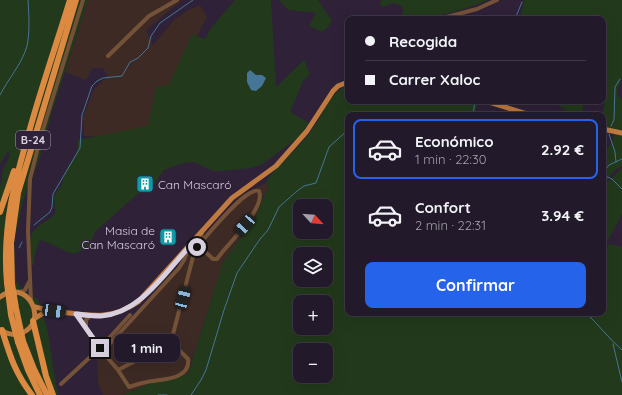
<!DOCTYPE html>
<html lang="es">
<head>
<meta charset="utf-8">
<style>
	body { margin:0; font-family:Quicksand,sans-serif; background:#2a2232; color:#f1f3f6; height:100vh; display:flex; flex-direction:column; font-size:15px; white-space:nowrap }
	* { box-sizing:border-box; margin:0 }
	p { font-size:13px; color:#a2a0a8 }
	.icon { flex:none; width:22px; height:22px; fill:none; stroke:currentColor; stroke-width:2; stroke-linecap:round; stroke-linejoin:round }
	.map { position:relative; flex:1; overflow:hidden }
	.panel { position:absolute; left:345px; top:112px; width:261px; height:204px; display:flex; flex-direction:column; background:#22192a; border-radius:8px; box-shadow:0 4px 16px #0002,0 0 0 1px #3f3847 }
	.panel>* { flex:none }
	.hud { position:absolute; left:345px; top:16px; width:261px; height:88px; border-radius:8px; box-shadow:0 4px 16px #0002,0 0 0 1px #3f3847; display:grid; align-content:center; height:88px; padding:0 20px; background:#22192a }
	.needle { width:26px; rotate:116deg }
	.buttons { position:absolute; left:293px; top:199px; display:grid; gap:8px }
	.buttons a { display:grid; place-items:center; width:40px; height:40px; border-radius:8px; background:#22192a; box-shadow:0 4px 16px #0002,0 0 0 1px #3f3847; font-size:20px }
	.end { position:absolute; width:18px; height:18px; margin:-9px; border:5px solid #d8d0df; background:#111; box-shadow:0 0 0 2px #111 }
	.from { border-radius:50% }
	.bubble { position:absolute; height:28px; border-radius:8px; background:#22192a; box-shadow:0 4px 16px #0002,0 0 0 1px #3f3847; font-size:13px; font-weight:800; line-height:28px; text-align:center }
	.car { position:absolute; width:12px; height:24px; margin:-12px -6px; border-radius:5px; box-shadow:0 0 3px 1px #0007; background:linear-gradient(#222 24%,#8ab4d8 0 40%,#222 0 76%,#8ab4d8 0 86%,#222 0) }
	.hud b { display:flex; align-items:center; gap:14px; height:38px; font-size:15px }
	.hud b+b { border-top:1px solid #3f3847 }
	.hud i { width:10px; height:10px; background:#f1f3f6 }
	ul { padding:7px 0 0; list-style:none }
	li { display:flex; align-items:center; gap:12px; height:60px; margin:0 8px 6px; padding:0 12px; border:2px solid transparent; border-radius:8px }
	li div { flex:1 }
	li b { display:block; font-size:15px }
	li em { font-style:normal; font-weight:800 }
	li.current { border-color:#2563eb }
	li>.icon { width:36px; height:36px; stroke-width:1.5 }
	.action { display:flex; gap:8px; margin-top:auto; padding:8px 20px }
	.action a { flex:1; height:46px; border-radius:8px; background:#2563eb; color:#fff; font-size:16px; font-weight:800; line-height:46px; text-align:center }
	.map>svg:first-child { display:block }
	.industrial { fill:#3d2a25 }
	.green { fill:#223a1b; fill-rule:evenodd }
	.water { fill:#467697 }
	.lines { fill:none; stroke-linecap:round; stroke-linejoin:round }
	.stream { stroke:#467697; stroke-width:1 }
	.building { fill:#6c3d53; stroke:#a68694 }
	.minor { stroke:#745237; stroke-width:4 }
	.major { stroke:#bf7a3f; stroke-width:5 }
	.highway { stroke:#dc8a41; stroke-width:6 }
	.highway-bridge { stroke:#dc8a41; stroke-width:6 }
	.route { stroke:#d8d0df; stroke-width:5 }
	.labels { text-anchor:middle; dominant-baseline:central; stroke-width:3; stroke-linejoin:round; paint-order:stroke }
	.shield { fill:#2e2138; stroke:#a59cad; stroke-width:1 }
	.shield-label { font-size:11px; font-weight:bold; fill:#d8d0df }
	.poi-label { font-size:12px; fill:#d8d0df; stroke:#2e2138; text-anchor:start }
</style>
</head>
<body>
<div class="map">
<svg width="622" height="395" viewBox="0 0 622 395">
	<rect width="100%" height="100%" fill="#2e2138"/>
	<!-- industrial -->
	<path class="industrial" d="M88,0H182L146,30L153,45L175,19L190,9L200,5L207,17L149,130L107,137L84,136L83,117L93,91L107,76L103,68H93L86,80L65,72Z
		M266,183L269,189L263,196L256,218L223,262L188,374L170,380L156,381L123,395H103L98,383L97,356L230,207L241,195Z"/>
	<!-- green -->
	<path class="green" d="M0,0H88L50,118L40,157L23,201L14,242L16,281L25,292L38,299L47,328L58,395H0V187L3,170L10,155L8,151L0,164Z
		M235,0H271L276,87L304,60L310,74L303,81L290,112L309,123L299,137L261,165L251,168L222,171H213L194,162L184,163L164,170L148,193L143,189L95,232L90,245L77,253H70L42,240L39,242L34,257V265H31C30,251 26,234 40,225C46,221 51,218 55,213L54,196L61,186L68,166L76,156L78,146L77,140L148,126L156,87L169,85L192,34L205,39L211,28Z
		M279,0H318L332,21L327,28L322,32L309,26L316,13L289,10L285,7Z
		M381,0H488C464,11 429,19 402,19L403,9L400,5L392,3L383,7L380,5Z
		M524,0H622V76L617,94L622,100V166L615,170L603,184V157L613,139L615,130L603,126V115H602L606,95L603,94V19H520Z
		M348,85V101H480L473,115H348V313H603V252L609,244L622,247V395H123L156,381L170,380L188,374L223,262L255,219L264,195L269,189L266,183C269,174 283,163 290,155C298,146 307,137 314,127C325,111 329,93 348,85ZM300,206H326V232H300ZM300,254H326V280H300ZM300,302H326V328H300ZM300,350H326V376H300Z
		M553,101H584L582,113L592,115H572Z
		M622,168V214L608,240L603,234V186Z"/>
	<!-- water -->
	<path class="water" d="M250,70L256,75H262L266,78L262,86L256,91L251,90L247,82V73Z"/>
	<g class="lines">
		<!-- stream -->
		<path class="stream" d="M515,19L522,2
			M0,95C8,79 22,64 27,46C30,32 29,15 28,0
			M473,115L475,101
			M611,126L614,120L615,87L620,79
			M609,134L615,152L616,162
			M603,173L609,165L622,159
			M603,175L612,179L622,189
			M34,225L50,212L52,207L53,194L80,148L82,115L92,86L97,81L103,78L122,76L130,62L138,58L148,48L151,36L160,23L193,0
			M19,248L22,242
			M586,313C599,325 609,339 622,350
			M613,344L622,382
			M158,395H167
			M191,395L201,380L206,370L224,310L237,273L260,239L268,230L279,207L297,191L304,186L316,183L329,147L348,130"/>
	</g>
	<!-- building -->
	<path class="building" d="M164,229L174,235L170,245L161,239L164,235L160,232Z"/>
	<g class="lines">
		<!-- minor -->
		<path class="minor" d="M439,19L477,9L497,0
			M108,56L149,16L177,0
			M19,293L25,290L29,282
			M31,301L28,231L30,179L40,139L83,0
			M76,314L95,343L118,370L129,387C135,385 141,383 147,382C161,379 191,380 188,359L171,342
			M86,327V320L90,316
			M103,351L179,268L184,260L189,247H200L213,259H217L220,255C230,242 266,207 259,191C246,186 207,236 197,247
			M118,370L171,342L194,253L203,231
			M61,384L100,348L130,315"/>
		<!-- major -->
		<path class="major" d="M486,101L530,115
			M603,129L622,133
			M0,297C27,277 50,321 22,333C14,336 7,334 1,330
			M33,306C42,310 51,310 61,312C92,316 111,320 138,302L232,198L276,166L307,131L333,91L338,86L348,82
			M34,319L48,310"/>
		<!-- highway -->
		<path class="highway" d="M0,212L14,171
			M7,283C2,225 15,180 31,125C43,83 57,42 70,0
			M12,284L11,243L18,193L76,0
			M33,321L46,376L53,395
			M2,330C10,356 15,373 32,395
			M23,341L34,369L47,395
			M18,342L28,370L40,395"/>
		<!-- highway-bridge -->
		<path class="highway-bridge" d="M7,283L11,315L18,342
			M12,284L16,308L23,341"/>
	</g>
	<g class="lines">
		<!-- route -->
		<path class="route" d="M100,348L76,314C84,315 92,316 101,316C140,313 164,274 189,247H197"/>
	</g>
	<!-- icons -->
	<defs>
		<symbol id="building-square" viewBox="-11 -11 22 22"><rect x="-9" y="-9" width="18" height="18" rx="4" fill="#0f9aa8" stroke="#2e2138"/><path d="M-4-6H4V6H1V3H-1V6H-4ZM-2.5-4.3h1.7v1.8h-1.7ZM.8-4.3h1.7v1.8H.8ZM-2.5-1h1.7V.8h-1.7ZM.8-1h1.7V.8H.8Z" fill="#fff"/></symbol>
	</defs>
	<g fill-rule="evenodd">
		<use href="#building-square" x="135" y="174" width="20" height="20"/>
		<use href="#building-square" x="158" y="227" width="20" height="20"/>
	</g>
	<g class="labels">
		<!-- shield labels -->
		<rect class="shield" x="16" y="131" width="34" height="18" rx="3"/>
		<g class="shield-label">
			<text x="33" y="140">B-24</text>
		</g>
		<!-- poi labels -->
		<g class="poi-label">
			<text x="158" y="184">Can Mascaró</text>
			<text x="155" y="230" text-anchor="end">Masia de<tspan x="155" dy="14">Can Mascaró</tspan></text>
		</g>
	</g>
</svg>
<div class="buttons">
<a><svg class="needle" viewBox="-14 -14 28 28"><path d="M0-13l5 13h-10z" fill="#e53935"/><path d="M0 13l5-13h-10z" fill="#a2a0a8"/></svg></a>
<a><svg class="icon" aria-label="layers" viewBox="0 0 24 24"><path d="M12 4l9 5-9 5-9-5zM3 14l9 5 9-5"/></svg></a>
<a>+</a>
<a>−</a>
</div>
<i class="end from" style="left:197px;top:247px"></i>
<i class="end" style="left:100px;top:348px"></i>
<div class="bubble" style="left:114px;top:334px;width:66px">1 min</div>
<i class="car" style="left:245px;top:225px;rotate:222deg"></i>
<i class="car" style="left:183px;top:298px;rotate:15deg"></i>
<i class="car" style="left:54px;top:311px;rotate:98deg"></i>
<div class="hud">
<b><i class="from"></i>Recogida</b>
<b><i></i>Carrer Xaloc</b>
</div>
<section class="panel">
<ul>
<li class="current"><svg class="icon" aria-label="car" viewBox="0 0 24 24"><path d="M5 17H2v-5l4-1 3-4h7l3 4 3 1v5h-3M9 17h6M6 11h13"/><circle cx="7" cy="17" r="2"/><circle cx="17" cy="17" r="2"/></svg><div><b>Económico</b><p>1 min · 22:30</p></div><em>2.92 €</em></li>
<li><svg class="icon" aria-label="car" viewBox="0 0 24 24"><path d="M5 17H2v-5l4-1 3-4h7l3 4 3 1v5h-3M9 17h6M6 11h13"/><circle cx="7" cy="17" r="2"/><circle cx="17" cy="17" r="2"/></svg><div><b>Confort</b><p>2 min · 22:31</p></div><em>3.94 €</em></li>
</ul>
<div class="action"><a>Confirmar</a></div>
</section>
</div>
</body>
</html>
